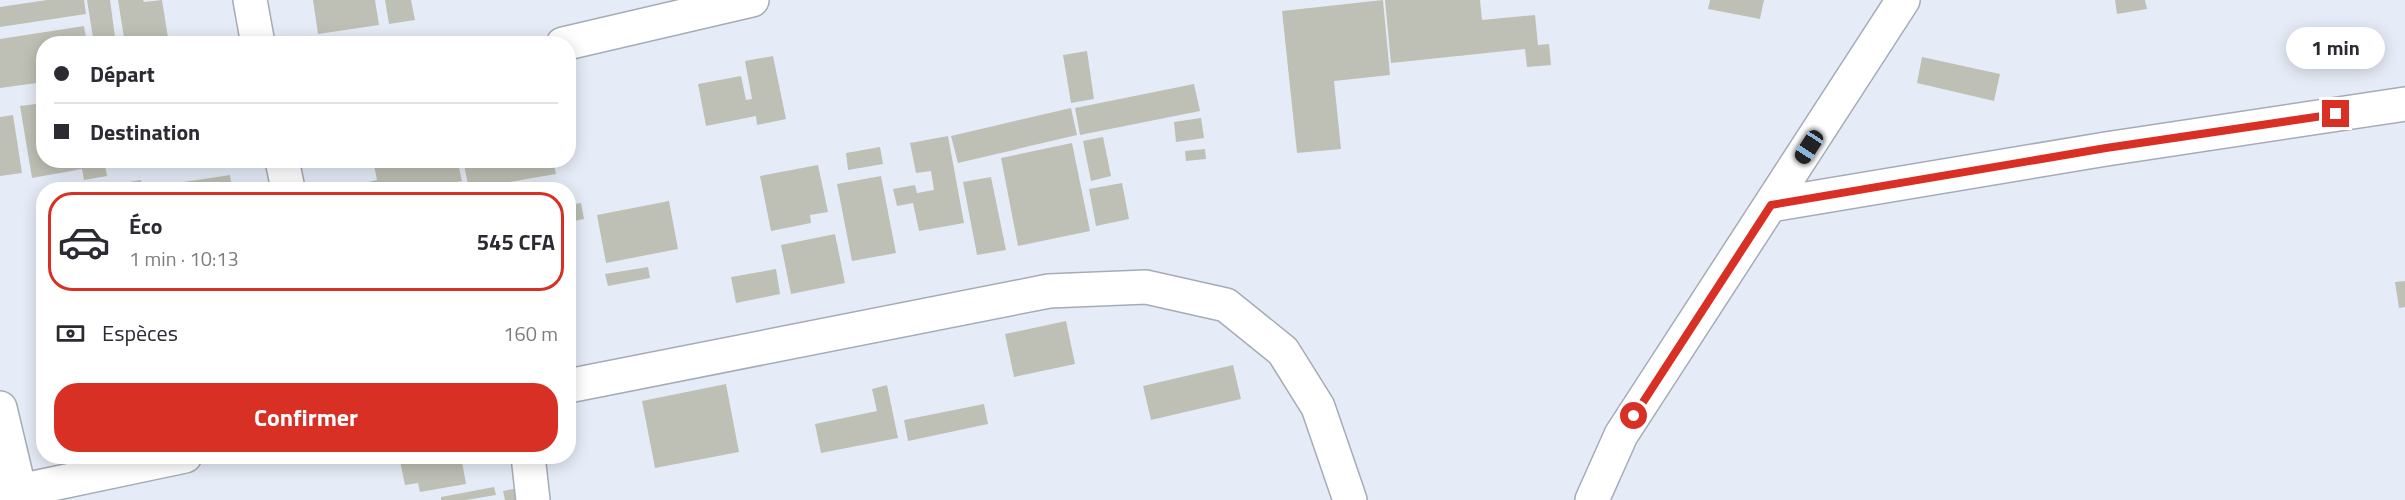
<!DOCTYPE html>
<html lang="fr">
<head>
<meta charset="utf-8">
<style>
	body { margin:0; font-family:"Titillium Web",sans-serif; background:#f2f2f3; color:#2b2b33; height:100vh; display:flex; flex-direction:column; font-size:22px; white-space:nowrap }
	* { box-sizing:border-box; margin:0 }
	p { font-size:20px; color:#7c7c81 }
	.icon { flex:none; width:33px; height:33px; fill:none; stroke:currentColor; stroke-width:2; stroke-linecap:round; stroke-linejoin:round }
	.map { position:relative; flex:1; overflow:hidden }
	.drawer { position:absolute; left:36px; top:182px; width:540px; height:282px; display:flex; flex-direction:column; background:#fff; border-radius:24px; box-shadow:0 3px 15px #0003 }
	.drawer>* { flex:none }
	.guide { position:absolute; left:36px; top:36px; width:540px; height:132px; border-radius:24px; box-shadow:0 3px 15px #0003; display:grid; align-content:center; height:132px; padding:0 18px; background:#fff }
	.end { position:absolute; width:27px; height:27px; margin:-14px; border:8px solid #d93025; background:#fff; box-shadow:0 0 0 3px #fff }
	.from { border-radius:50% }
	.bubble { position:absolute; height:42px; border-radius:21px; background:#fff; box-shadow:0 3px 15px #0003; font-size:20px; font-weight:700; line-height:42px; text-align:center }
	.car { position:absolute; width:18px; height:36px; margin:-18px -9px; border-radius:8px; box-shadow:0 0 4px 2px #0007; background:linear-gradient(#222 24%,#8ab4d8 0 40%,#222 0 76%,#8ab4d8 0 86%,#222 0) }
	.guide b { display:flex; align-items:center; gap:21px; height:57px; font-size:22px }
	.guide b+b { border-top:2px solid #e1e1e2 }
	.guide i { width:15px; height:15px; background:#2b2b33 }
	ul { padding:10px 0 0; list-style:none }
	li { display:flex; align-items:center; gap:18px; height:99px; margin:0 12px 9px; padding:0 6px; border:3px solid transparent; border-radius:24px }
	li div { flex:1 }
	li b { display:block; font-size:22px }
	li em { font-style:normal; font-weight:700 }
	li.current { border-color:#d93025 }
	li>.icon { width:54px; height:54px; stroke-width:1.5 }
	.pay { display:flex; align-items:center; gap:15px; height:66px; padding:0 18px; font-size:22px }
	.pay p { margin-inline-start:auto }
	.cta { display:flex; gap:12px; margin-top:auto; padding:12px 18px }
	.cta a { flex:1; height:69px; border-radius:24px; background:#d93025; color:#fff; font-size:24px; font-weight:700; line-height:69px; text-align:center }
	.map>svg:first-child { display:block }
	.building { fill:#bec0b5 }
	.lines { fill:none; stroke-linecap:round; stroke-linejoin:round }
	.minor-casing { stroke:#a6abb6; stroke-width:36 }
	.minor { stroke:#fff; stroke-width:33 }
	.route { stroke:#d93025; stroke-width:8 }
</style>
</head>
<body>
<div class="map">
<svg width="2405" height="500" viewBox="0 0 2405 500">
	<rect width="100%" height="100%" fill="#e6ecf7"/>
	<!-- building -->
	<path class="building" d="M47,0H84L86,14L0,27V7Z
		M87,0H110L116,44H94Z
		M118,0H143L144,2L162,0L169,44H125Z
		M313,0H375L379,25L318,34Z
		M385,0H411L415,20L389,24Z
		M1383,0L1390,75L1334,81L1341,149L1297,153L1282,11Z
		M1385,0H1480L1482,20L1535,15L1538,45L1549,44L1551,65L1527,67L1525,49L1391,63Z
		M1710,0H1764L1760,19L1708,9Z
		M2115,0H2145L2147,9L2117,14Z
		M84,26L87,44H44V82L0,88V39Z
		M1087,51L1094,99L1071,103L1063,55Z
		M773,56L786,119L757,125L756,116L706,126L698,84L741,76L746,100L752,99L745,61Z
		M1922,57L2000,74L1994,101L1917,83Z
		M1194,84L1200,111L1080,135L1075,108Z
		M44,103V160H104L107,176L84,180L82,169L32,178L20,106Z
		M1071,108L1077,135L958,163L951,136Z
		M13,115L22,173L0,176V117Z
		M1201,118L1204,138L1176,142L1174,122Z
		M948,136L964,223L919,231L913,203L897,206L893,189L915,185L917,193L934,190L931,171L916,173L910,143Z
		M1103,137L1111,176L1091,181L1083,141Z
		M1072,143L1090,231L1018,246L1001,158Z
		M880,147L883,164L848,170L846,153Z
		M1205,149L1206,159L1186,161L1185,151Z
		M373,160H446L447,165L458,163L462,181L451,183L452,189H357L356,185L377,180Z
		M463,160H553L556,174L469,189Z
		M818,165L828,212L810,215L811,223L771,231L760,176Z
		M230,175L232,189H144V188Z
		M881,176L896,253L852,261L837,184Z
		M991,177L1006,250L977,255L963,182Z
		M141,180L142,189H119L118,184Z
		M1122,183L1129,219L1096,226L1089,189Z
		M669,201L678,249L606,263L597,215Z
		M581,203L584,219L568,222V205Z
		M835,234L845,283L791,294L781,245Z
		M648,267L650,278L608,286L605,274Z
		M776,269L780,294L736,303L731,277Z
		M2405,281V307L2399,308L2395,282Z
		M1066,321L1075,364L1014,377L1005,334Z
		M1233,365L1241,399L1151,420L1143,386Z
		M726,384L739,452L655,468L642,401Z
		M887,385L898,438L821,453L815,424L877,411L872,389Z
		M984,404L988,424L908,441L904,420Z
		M399,456H461L466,484L420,492L418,483L405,485Z
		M494,487L496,495L466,500H441V497Z
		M523,487L525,500H505L503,491Z"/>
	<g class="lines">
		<defs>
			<path id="minor" d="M250,0L258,44
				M563,44L752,0
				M282,160L288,189
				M1771,205L2106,149L2405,104
				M568,386L1049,291L1146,287L1226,305L1283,351L1318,407L1350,500
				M0,408L20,492
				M528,456L533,500
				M0,495L185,456
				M1592,500L1621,435L1903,0"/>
		</defs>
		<!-- minor casing -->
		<use href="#minor" class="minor-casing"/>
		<!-- minor -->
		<use href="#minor" class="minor"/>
	</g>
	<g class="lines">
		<!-- route -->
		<path class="route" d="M1634,416L1771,205L2106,148L2336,114"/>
	</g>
</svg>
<i class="end from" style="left:1634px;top:416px"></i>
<i class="end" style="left:2336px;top:114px"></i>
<div class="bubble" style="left:2286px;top:27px;width:99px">1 min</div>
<i class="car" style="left:1809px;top:147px;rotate:213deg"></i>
<div class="guide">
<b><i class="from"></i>Départ</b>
<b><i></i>Destination</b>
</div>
<section class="drawer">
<ul>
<li class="current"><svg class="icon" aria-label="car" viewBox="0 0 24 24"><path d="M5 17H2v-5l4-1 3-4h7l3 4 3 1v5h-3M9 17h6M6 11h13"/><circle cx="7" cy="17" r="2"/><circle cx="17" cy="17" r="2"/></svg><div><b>Éco</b><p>1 min · 10:13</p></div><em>545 CFA</em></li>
</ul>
<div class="pay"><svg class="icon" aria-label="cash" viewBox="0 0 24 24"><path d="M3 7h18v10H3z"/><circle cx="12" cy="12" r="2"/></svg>Espèces<p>160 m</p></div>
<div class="cta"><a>Confirmer</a></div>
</section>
</div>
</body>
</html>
